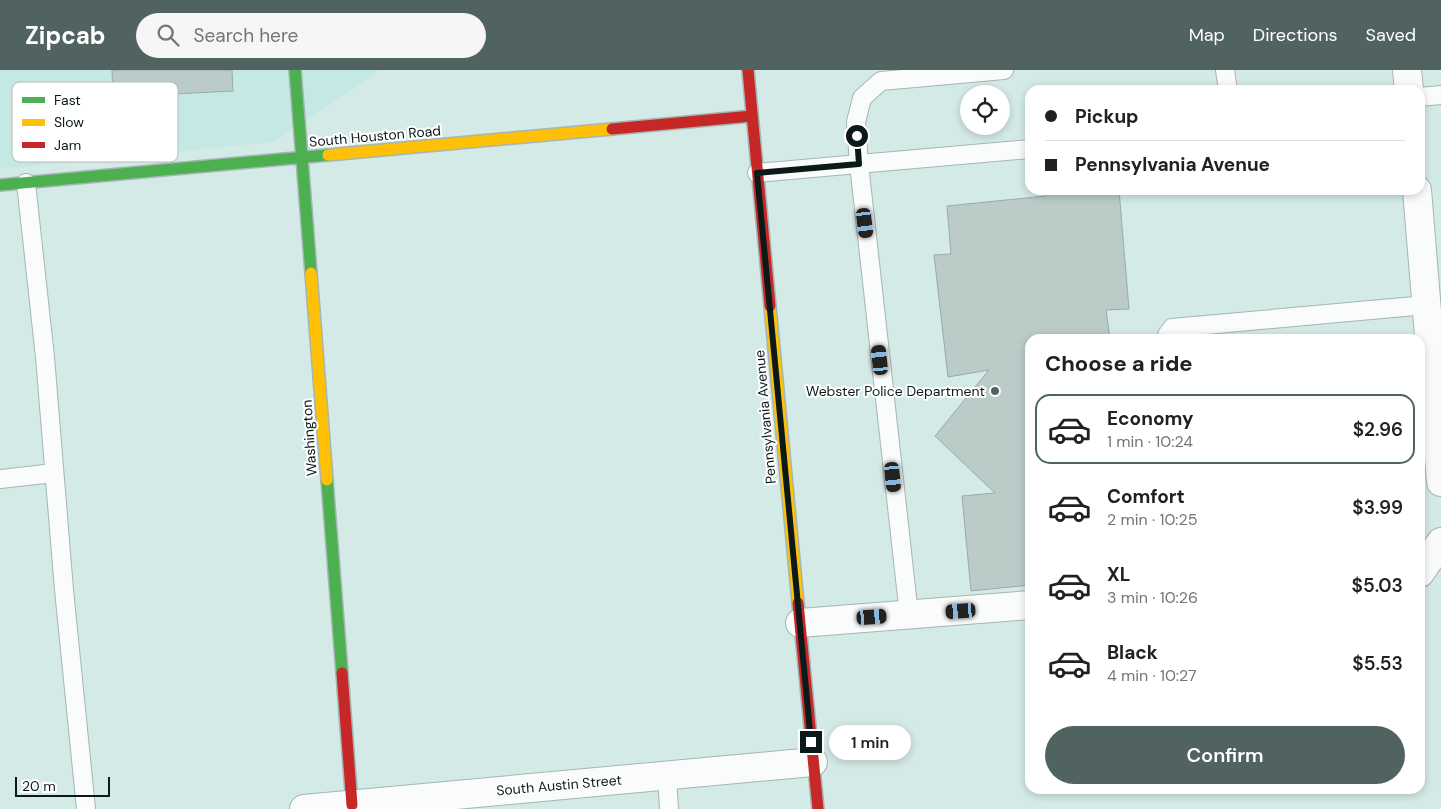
<!DOCTYPE html>
<html lang="en">
<head>
<meta charset="utf-8">
<style>
	body { margin:0; font-family:"DM Sans",sans-serif; background:#f6f6f6; color:#202124; height:100vh; display:flex; flex-direction:column; font-size:19px; white-space:nowrap }
	* { box-sizing:border-box; margin:0 }
	p { font-size:16px; color:#757577 }
	.icon { flex:none; width:28px; height:28px; fill:none; stroke:currentColor; stroke-width:2; stroke-linecap:round; stroke-linejoin:round }
	.map { position:relative; flex:1; overflow:hidden }
	.sheet { position:absolute; left:1025px; top:264px; width:400px; height:460px; display:flex; flex-direction:column; background:#fff; border-radius:15px; box-shadow:0 2px 8px #0003 }
	.sheet>* { flex:none }
	.guide { position:absolute; left:1025px; top:15px; width:400px; height:110px; border-radius:15px; box-shadow:0 2px 8px #0003; display:grid; align-content:center; height:110px; padding:0 20px; background:#fff }
	.tools { position:absolute; left:960px; top:15px; display:grid; gap:10px }
	.tools a { display:grid; place-items:center; width:50px; height:50px; border-radius:50%; background:#fff; box-shadow:0 2px 8px #0003; font-size:25px }
	.scale { position:absolute; left:15px; bottom:12px; width:95px; box-sizing:border-box; padding-left:5px; border:2px solid #0b1a19; border-top:0; font-size:14px; line-height:18px; white-space:nowrap; color:#0b1a19; -webkit-text-stroke:4px #fff; paint-order:stroke }
	.end { position:absolute; width:22px; height:22px; margin:-11px; border:6px solid #0b1a19; background:#fff; box-shadow:0 0 0 2px #fff }
	.from { border-radius:50% }
	.bubble { position:absolute; height:35px; border-radius:18px; background:#fff; box-shadow:0 2px 8px #0003; font-size:16px; font-weight:600; line-height:35px; text-align:center }
	.car { position:absolute; width:15px; height:30px; margin:-15px -8px; border-radius:6px; box-shadow:0 0 4px 1px #0007; background:linear-gradient(#222 24%,#8ab4d8 0 40%,#222 0 76%,#8ab4d8 0 86%,#222 0) }
	.guide b { display:flex; align-items:center; gap:18px; height:48px; font-size:19px }
	.guide b+b { border-top:1px solid #e0e0e0 }
	.guide i { width:12px; height:12px; background:#202124 }
	ul { padding:0; list-style:none }
	li { display:flex; align-items:center; gap:15px; height:70px; margin:0 10px 8px; padding:0 10px; border:2px solid transparent; border-radius:15px }
	li div { flex:1 }
	li b { display:block; font-size:19px }
	li em { font-style:normal; font-weight:600 }
	li.selected { border-color:#516361 }
	li>.icon { width:45px; height:45px; stroke-width:1.5 }
	h2 { padding:0 20px; font-size:22px; line-height:60px }
	.action { display:flex; gap:10px; margin-top:auto; padding:10px 20px }
	.action a { flex:1; height:58px; border-radius:30px; background:#516361; color:#fff; font-size:20px; font-weight:600; line-height:58px; text-align:center }
	header { display:flex; align-items:center; gap:30px; box-sizing:border-box; height:70px; padding:0 25px; background:#516361; color:#fff }
	header strong { font-size:24px }
	nav { display:flex; gap:28px; margin-inline-start:auto; font-size:18px }
	.search { width:350px; height:45px; background:#f6f6f6; display:flex; align-items:center; gap:12px; box-sizing:border-box; padding:0 18px; border-radius:28px; color:#757577; font-size:19px }
	.map>svg:first-child { display:block }
	.built { fill:#c4e9e4 }
	.building { fill:#bacbc8; stroke:#99aaa8 }
	.lines { fill:none; stroke-linecap:round; stroke-linejoin:round }
	.lane-casing { stroke:#a4b6b3; stroke-width:20 }
	.street-casing { stroke:#a4b6b3; stroke-width:30 }
	.fast-casing { stroke:#a4b6b3; stroke-width:14 }
	.slow-casing { stroke:#a4b6b3; stroke-width:14 }
	.jam-casing { stroke:#a4b6b3; stroke-width:14 }
	.lane { stroke:#f9fcfb; stroke-width:18 }
	.street { stroke:#f9fcfb; stroke-width:28 }
	.fast { stroke:#4caf50; stroke-width:11 }
	.slow { stroke:#ffc107; stroke-width:11 }
	.jam { stroke:#c62828; stroke-width:11 }
	.route { stroke:#0b1a19; stroke-width:6 }
	.poi-dot { fill:#516361; stroke:#fff; stroke-width:2 }
	.labels { text-anchor:middle; dominant-baseline:central; stroke-width:4; stroke-linejoin:round; paint-order:stroke }
	.street-label { font-size:14px; fill:#0b1a19; stroke:#fff }
	.poi-label { font-size:14px; fill:#0b1a19; stroke:#fff; text-anchor:end }
	.key { fill:#fff; stroke:#b6baba; stroke-width:1 }
	.key-label { font-size:14px; fill:#0b1a19 }
</style>
</head>
<body>
<header>
<strong>Zipcab</strong>
<div class="search"><svg class="icon" aria-label="search" viewBox="0 0 24 24"><circle cx="10" cy="10" r="6"/><path d="M15 15l6 6"/></svg>Search here</div>
<nav><a>Map</a><a>Directions</a><a>Saved</a></nav>
</header>
<div class="map">
<svg width="1441" height="739" viewBox="0 0 1441 739">
	<rect width="100%" height="100%" fill="#d4eae7"/>
	<!-- built -->
	<path class="built" d="M0,0H379L274,72L0,99Z"/>
	<!-- building -->
	<path class="building" d="M112,0H232L233,21L113,27Z
		M1045,120H1119L1129,239L1106,240L1110,269H1030V515L971,521L962,426L995,423L935,366L989,300L948,307L934,185L951,184L947,136L1046,126Z"/>
	<g class="lines">
		<defs>
			<path id="lane" d="M1225,0L1228,20
				M1420,27L1441,25
				M757,103L1030,79
				M26,113L45,287L64,520L86,739
				M1167,269V265L1172,258L1426,235
				M0,409L54,403
				M909,545L859,94L856,52L862,28L881,11L1004,0
				M667,705L669,739"/>
			<path id="street" d="M1407,0L1409,20
				M1417,120L1441,412
				M1420,503L1441,472
				M800,553L1030,535
				M304,739L813,692"/>
			<path id="fast" d="M295,0L311,203
				M0,115L328,85
				M327,410L342,603"/>
			<path id="slow" d="M328,85L612,59
				M311,203L327,410
				M770,236L798,533"/>
			<path id="jam" d="M748,0L770,236
				M612,59L752,46
				M798,533L818,739
				M342,603L352,735"/>
		</defs>
		<!-- lane casing -->
		<use href="#lane" class="lane-casing"/>
		<!-- street casing -->
		<use href="#street" class="street-casing"/>
		<!-- fast casing -->
		<use href="#fast" class="fast-casing"/>
		<!-- slow casing -->
		<use href="#slow" class="slow-casing"/>
		<!-- jam casing -->
		<use href="#jam" class="jam-casing"/>
		<!-- lane -->
		<use href="#lane" class="lane"/>
		<!-- street -->
		<use href="#street" class="street"/>
		<!-- fast -->
		<use href="#fast" class="fast"/>
		<!-- slow -->
		<use href="#slow" class="slow"/>
		<!-- jam -->
		<use href="#jam" class="jam"/>
	</g>
	<g class="lines">
		<!-- route -->
		<path class="route" d="M811,672L757,103L859,94L857,66"/>
	</g>
	<!-- markers -->
	<circle class="poi-dot" cx="995" cy="321" r="5"/>
	<g class="labels">
		<!-- street labels -->
		<g class="street-label">
			<text transform="translate(375 66) rotate(-5)">South Houston Road</text>
			<text transform="translate(765 347) rotate(-95)">Pennsylvania Avenue</text>
			<text transform="translate(309 368) rotate(-94)">Washington</text>
			<text transform="translate(559 715) rotate(-5)">South Austin Street</text>
		</g>
		<!-- poi labels -->
		<g class="poi-label">
			<text x="985" y="321">Webster Police Department</text>
		</g>
	</g>
	<!-- legend -->
	<rect x="12" y="12" width="166" height="80" rx="8" class="key"/>
	<rect x="22" y="27" width="23" height="6" fill="#4caf50"/>
	<rect x="22" y="49" width="23" height="7" fill="#ffc107"/>
	<rect x="22" y="72" width="23" height="6" fill="#c62828"/>
	<g class="key-label">
		<text x="54" y="35">Fast</text>
		<text x="54" y="57">Slow</text>
		<text x="54" y="80">Jam</text>
	</g>
</svg>
<div class="tools">
<a><svg class="icon" aria-label="locate" viewBox="0 0 24 24"><circle cx="12" cy="12" r="6"/><path d="M12 2v4M12 18v4M2 12h4M18 12h4"/></svg></a>
</div>
<div class="scale">20 m</div>
<i class="end from" style="left:857px;top:66px"></i>
<i class="end" style="left:811px;top:672px"></i>
<div class="bubble" style="left:829px;top:655px;width:82px">1 min</div>
<i class="car" style="left:865px;top:153px;rotate:173deg"></i>
<i class="car" style="left:880px;top:290px;rotate:354deg"></i>
<i class="car" style="left:893px;top:407px;rotate:174deg"></i>
<i class="car" style="left:961px;top:541px;rotate:266deg"></i>
<i class="car" style="left:872px;top:547px;rotate:86deg"></i>
<div class="guide">
<b><i class="from"></i>Pickup</b>
<b><i></i>Pennsylvania Avenue</b>
</div>
<section class="sheet">
<h2>Choose a ride</h2>
<ul>
<li class="selected"><svg class="icon" aria-label="car" viewBox="0 0 24 24"><path d="M5 17H2v-5l4-1 3-4h7l3 4 3 1v5h-3M9 17h6M6 11h13"/><circle cx="7" cy="17" r="2"/><circle cx="17" cy="17" r="2"/></svg><div><b>Economy</b><p>1 min · 10:24</p></div><em>$2.96</em></li>
<li><svg class="icon" aria-label="car" viewBox="0 0 24 24"><path d="M5 17H2v-5l4-1 3-4h7l3 4 3 1v5h-3M9 17h6M6 11h13"/><circle cx="7" cy="17" r="2"/><circle cx="17" cy="17" r="2"/></svg><div><b>Comfort</b><p>2 min · 10:25</p></div><em>$3.99</em></li>
<li><svg class="icon" aria-label="car" viewBox="0 0 24 24"><path d="M5 17H2v-5l4-1 3-4h7l3 4 3 1v5h-3M9 17h6M6 11h13"/><circle cx="7" cy="17" r="2"/><circle cx="17" cy="17" r="2"/></svg><div><b>XL</b><p>3 min · 10:26</p></div><em>$5.03</em></li>
<li><svg class="icon" aria-label="car" viewBox="0 0 24 24"><path d="M5 17H2v-5l4-1 3-4h7l3 4 3 1v5h-3M9 17h6M6 11h13"/><circle cx="7" cy="17" r="2"/><circle cx="17" cy="17" r="2"/></svg><div><b>Black</b><p>4 min · 10:27</p></div><em>$5.53</em></li>
</ul>
<div class="action"><a>Confirm</a></div>
</section>
</div>
</body>
</html>
